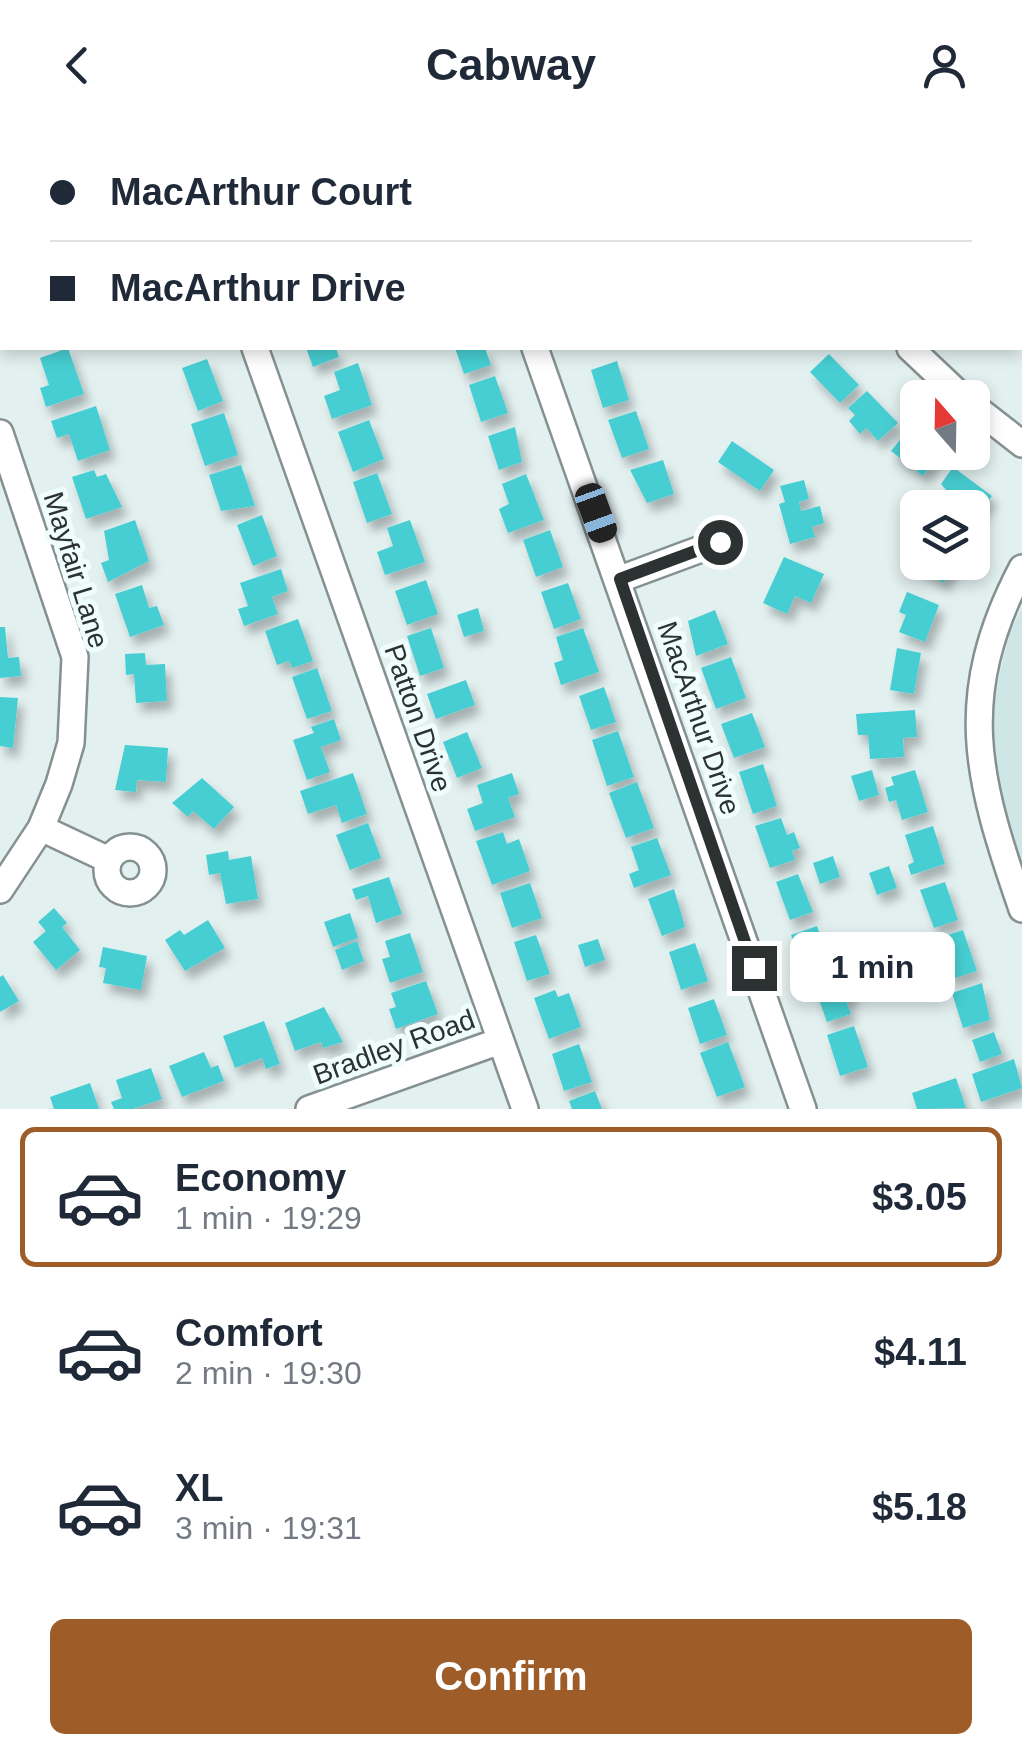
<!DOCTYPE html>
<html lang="en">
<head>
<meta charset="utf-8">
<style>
	body { margin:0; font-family:Arial,sans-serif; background:#f6f6f7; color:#1f2937; height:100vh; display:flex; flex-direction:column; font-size:38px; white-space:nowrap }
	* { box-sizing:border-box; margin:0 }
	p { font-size:32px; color:#747a83 }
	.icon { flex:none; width:55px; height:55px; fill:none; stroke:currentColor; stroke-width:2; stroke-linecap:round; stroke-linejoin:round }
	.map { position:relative; height:979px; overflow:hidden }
	.side { display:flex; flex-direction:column; background:#fff; flex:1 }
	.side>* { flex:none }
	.guide { position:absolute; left:0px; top:0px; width:1022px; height:220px; box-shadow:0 5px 15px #0003; display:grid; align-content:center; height:220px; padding:0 50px; background:#fff }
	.needle { width:65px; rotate:340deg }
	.fabs { position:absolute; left:900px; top:250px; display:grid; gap:20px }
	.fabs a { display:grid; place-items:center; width:90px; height:90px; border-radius:15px; background:#fff; box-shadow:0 5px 15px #0003; font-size:50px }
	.end { position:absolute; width:45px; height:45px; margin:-22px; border:12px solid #2c3131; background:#fff; box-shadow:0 0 0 5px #fff }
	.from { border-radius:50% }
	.bubble { position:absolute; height:70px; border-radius:15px; background:#fff; box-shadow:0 5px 15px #0003; font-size:32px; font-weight:700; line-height:70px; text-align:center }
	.car { position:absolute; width:30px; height:60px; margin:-30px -15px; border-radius:12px; box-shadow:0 0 8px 2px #0007; background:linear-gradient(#222 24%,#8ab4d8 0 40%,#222 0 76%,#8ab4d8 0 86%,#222 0) }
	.guide b { display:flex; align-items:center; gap:35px; height:95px; font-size:38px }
	.guide b+b { border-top:2px solid #e0e1e3 }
	.guide i { width:25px; height:25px; background:#1f2937 }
	ul { padding:18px 0 0; list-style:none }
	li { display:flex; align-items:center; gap:30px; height:140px; margin:0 20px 15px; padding:0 30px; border:5px solid transparent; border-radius:15px }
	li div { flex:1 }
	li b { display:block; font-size:38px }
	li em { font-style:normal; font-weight:700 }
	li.on { border-color:#9e5c28 }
	li>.icon { width:90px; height:90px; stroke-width:1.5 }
	.primary-button { display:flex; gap:20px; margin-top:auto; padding:20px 50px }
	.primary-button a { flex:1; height:115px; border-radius:15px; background:#9e5c28; color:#fff; font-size:40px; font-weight:700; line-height:115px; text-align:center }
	header { display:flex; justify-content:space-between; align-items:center; height:130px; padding:0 50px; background:#fff; font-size:45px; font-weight:700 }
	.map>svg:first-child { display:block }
	.built { fill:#cfe6e6 }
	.building { fill:#46ced2; filter:url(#shadow) }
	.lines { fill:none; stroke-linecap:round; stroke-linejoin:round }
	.minor-casing { stroke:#859191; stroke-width:30 }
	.minor { stroke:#fff; stroke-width:25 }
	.route { stroke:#2c3131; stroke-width:12 }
	.labels { text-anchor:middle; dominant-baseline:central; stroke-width:10; stroke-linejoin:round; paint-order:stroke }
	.street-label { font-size:28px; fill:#2c3131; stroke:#f0fdfd }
</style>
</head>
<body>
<header><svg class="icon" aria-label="back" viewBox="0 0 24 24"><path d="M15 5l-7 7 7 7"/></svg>Cabway<svg class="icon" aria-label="person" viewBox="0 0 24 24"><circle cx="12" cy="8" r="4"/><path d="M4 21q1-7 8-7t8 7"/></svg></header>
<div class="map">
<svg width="1022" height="979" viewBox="0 0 1022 979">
	<defs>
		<filter id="shadow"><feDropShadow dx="5.5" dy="9" stdDeviation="5" flood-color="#0004"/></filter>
	</defs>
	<rect width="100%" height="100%" fill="#e3f0f0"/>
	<!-- built -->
	<path class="built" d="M1022,478V733L997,659L991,580L1010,501Z"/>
	<!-- building -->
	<path class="building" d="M68,218L84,264L46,277L40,258L49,255L40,228Z
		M306,218H336L339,227L313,237Z
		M455,218H485L491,235L464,244Z
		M829,224L859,255L840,273L810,242Z
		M207,229L223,271L198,281L182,238Z
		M617,231L629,270L603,278L591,240Z
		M358,233L372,275L332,289L324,266L340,260L334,242Z
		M495,246L508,283L481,292L469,255Z
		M867,261L898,293L878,311L866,298L860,304L849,291L855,285L848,278Z
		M96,276L110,320L78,331L69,304L57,308L51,291Z
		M636,281L649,319L622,328L608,290Z
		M224,283L238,325L205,336L191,294Z
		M369,290L384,329L353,342L338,302Z
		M515,297L522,332L499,340L488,306Z
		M907,301L918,309V322L939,325L923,346L891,321Z
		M732,311L774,340L760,361L718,332Z
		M663,330L674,364L647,373L630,340Z
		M241,335L255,376L221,381L209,345Z
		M953,337L992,366L976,387L972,378H951L956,371L941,354Z
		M94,340L97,347L106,344L122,377L86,389L72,347Z
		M377,343L392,384L367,393L353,352Z
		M526,344L544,390L508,403L499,379L509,374L502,354Z
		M804,350L809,369L799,372L801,381L820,376L824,393L812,397L815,407L790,414L779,374L785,372L780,356Z
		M262,385L277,426L253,436L237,395Z
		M135,390L149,431L108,452L101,433L109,430L104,401Z
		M410,390L425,432L385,445L377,422L393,416L387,398Z
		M550,400L563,437L536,447L523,410Z
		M784,427L824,444L811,473L795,466L787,484L763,473Z
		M918,432H956L944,453L916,436Z
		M281,439L288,461L272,467L278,484L244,496L238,479L248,476L240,453Z
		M426,450L438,484L407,495L395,461Z
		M568,453L581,489L554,499L541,462Z
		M142,455L149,478L157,476L164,495L130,507L115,464Z
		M907,462L939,475L925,512L899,502L906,485L899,482Z
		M478,478L484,501L464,507L457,485Z
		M715,480L728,514L696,526L688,491Z
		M298,489L313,531L292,538L289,531L277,535L265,501Z
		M0,497H5L8,528L19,527L21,546L0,548Z
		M431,498L444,538L420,546L407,506Z
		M583,498L599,542L561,555L554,533L563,530L556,507Z
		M897,518L921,523L914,564L890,560Z
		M145,523L146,535L165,534L167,571L136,573L134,544L126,545L125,524Z
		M731,527L746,568L716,579L701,538Z
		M317,538L332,581L307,589L292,547Z
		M466,550L475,575L436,589L427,564Z
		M604,557L616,592L591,600L579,566Z
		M0,567L18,568L13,618L0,616Z
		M915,580L917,607L903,608L904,627L870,629L868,605H858L856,584Z
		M752,583L765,617L734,628L721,594Z
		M334,589L341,610L321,617L330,642L307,650L293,610L314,603L311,597Z
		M618,601L634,647L607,656L592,610Z
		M467,602L482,638L457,648L443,612Z
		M125,615L168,618L166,652L137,650L136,662L115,660Z
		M763,634L777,676L753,684L739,642Z
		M872,640L879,665L859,671L851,646Z
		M915,640L928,682L902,690L896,670L889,672L885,658L894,655L891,647Z
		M353,643L367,684L342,693L336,675L308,684L300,661Z
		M512,643L519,664L508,668L515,687L475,701L467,679L483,673L477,655Z
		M202,648L234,677L214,699L193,681L188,687L172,673Z
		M637,652L654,698L626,708L609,663Z
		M781,688L787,705L794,702L800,718L792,721L795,730L770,738L755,696Z
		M368,693L381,728L350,740L336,705Z
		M933,696L945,734L911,745L908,735L914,732L905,705Z
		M503,702L507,714L519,709L530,741L492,755L476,711Z
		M657,708L671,745L634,758L629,744L639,740L631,717Z
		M228,721L229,730L251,726L258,769L226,774L220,743L209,745L206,725Z
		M833,726L840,747L820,754L813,733Z
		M889,736L897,758L877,765L869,743Z
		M798,744L813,782L790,790L776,752Z
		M389,747L402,784L376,793L368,766L356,770L352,759Z
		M945,752L958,790L934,798L920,760Z
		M530,753L542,788L512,798L500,763Z
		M674,759L685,797L662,806L648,769Z
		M54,778L67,793L62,797L80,820L56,840L33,812L46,801L38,792Z
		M350,783L358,808L333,817L324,792Z
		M208,790L225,818L185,841L165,810L180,800L184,805Z
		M817,796L831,834L804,843L791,805Z
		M963,800L977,841L952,849L947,833L939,835L934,820L941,817L938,808Z
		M410,803L423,842L390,853L382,829L390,827L385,811Z
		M536,805L550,844L527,851L514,812Z
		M598,809L605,830L585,837L578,815Z
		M357,811L364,831L342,840L335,820Z
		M695,813L708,851L681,860L669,822Z
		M103,817L147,826L141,860L103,853L106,838L99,837Z
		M3,845L19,871L0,882V847Z
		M831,847L834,856L848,851L854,867L846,870L851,884L827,892L813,853Z
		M426,851L438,884L396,899L389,879L396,877L391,863Z
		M982,853L990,890L963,898L952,863Z
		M555,860L558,867L569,863L581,897L549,909L534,868Z
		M714,869L727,905L700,914L688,878Z
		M324,877L343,912L323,918L321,912L295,921L285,893Z
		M264,891L280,934L266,939L262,928L235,938L223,906Z
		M854,896L868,937L840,946L827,905Z
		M994,902L1002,924L980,932L972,910Z
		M728,912L745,957L717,967L700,923Z
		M579,914L592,952L564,961L552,924Z
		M204,922L211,938L218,935L224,951L182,967L169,936Z
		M1014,929L1022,958L981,972L972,944Z
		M151,938L162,969L133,979H114L111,972L122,968L116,950Z
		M956,948L966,978L917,979L912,963Z
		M90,953L99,979H54L50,967Z
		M595,961L602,979H572L569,971Z"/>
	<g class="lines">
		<defs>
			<path id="minor" d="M179,0L180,2
				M463,0V2
				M800,0L801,2
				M255,218L525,979
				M535,218L803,979
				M910,218L963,268
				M972,275L1022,314
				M0,303L75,527L71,613L59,654L41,698L0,760
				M1022,438C954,568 977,649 1022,779
				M620,449L720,412
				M41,698L109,730
				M107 740a23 23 0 1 1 46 0a23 23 0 1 1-46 0Z
				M309,979L500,911"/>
		</defs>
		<!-- minor casing -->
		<use href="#minor" class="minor-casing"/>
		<!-- minor -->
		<use href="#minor" class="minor"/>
	</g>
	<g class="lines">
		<!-- route -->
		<path class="route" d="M720,412L620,449L754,838"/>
	</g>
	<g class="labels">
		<!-- street labels -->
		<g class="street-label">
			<text transform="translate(76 440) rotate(73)">Mayfair Lane</text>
			<text transform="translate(418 588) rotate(71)">Patton Drive</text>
			<text transform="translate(699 588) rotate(71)">MacArthur Drive</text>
			<text transform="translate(394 917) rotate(-20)">Bradley Road</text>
		</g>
	</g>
</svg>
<div class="fabs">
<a><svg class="needle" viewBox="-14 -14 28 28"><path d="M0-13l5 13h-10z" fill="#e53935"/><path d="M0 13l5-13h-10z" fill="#747a83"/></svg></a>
<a><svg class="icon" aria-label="layers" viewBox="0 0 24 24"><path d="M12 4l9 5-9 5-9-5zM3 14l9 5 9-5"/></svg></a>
</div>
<i class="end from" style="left:720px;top:412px"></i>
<i class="end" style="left:754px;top:838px"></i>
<div class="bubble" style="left:790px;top:802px;width:165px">1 min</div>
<i class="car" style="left:596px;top:383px;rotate:160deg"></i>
<div class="guide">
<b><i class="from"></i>MacArthur Court</b>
<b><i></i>MacArthur Drive</b>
</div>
</div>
<section class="side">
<ul>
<li class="on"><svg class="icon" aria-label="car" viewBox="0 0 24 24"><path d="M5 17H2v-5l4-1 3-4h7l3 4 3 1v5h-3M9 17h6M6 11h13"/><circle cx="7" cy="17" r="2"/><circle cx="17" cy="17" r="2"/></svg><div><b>Economy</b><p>1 min · 19:29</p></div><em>$3.05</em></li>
<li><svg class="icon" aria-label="car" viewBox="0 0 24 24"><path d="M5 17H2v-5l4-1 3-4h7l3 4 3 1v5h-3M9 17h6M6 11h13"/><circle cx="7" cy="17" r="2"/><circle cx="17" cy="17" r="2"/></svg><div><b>Comfort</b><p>2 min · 19:30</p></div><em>$4.11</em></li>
<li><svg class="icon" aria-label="car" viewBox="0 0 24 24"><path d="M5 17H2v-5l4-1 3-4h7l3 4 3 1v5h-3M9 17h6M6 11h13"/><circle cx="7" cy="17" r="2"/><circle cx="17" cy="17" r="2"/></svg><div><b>XL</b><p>3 min · 19:31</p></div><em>$5.18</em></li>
</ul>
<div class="primary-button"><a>Confirm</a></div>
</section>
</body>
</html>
